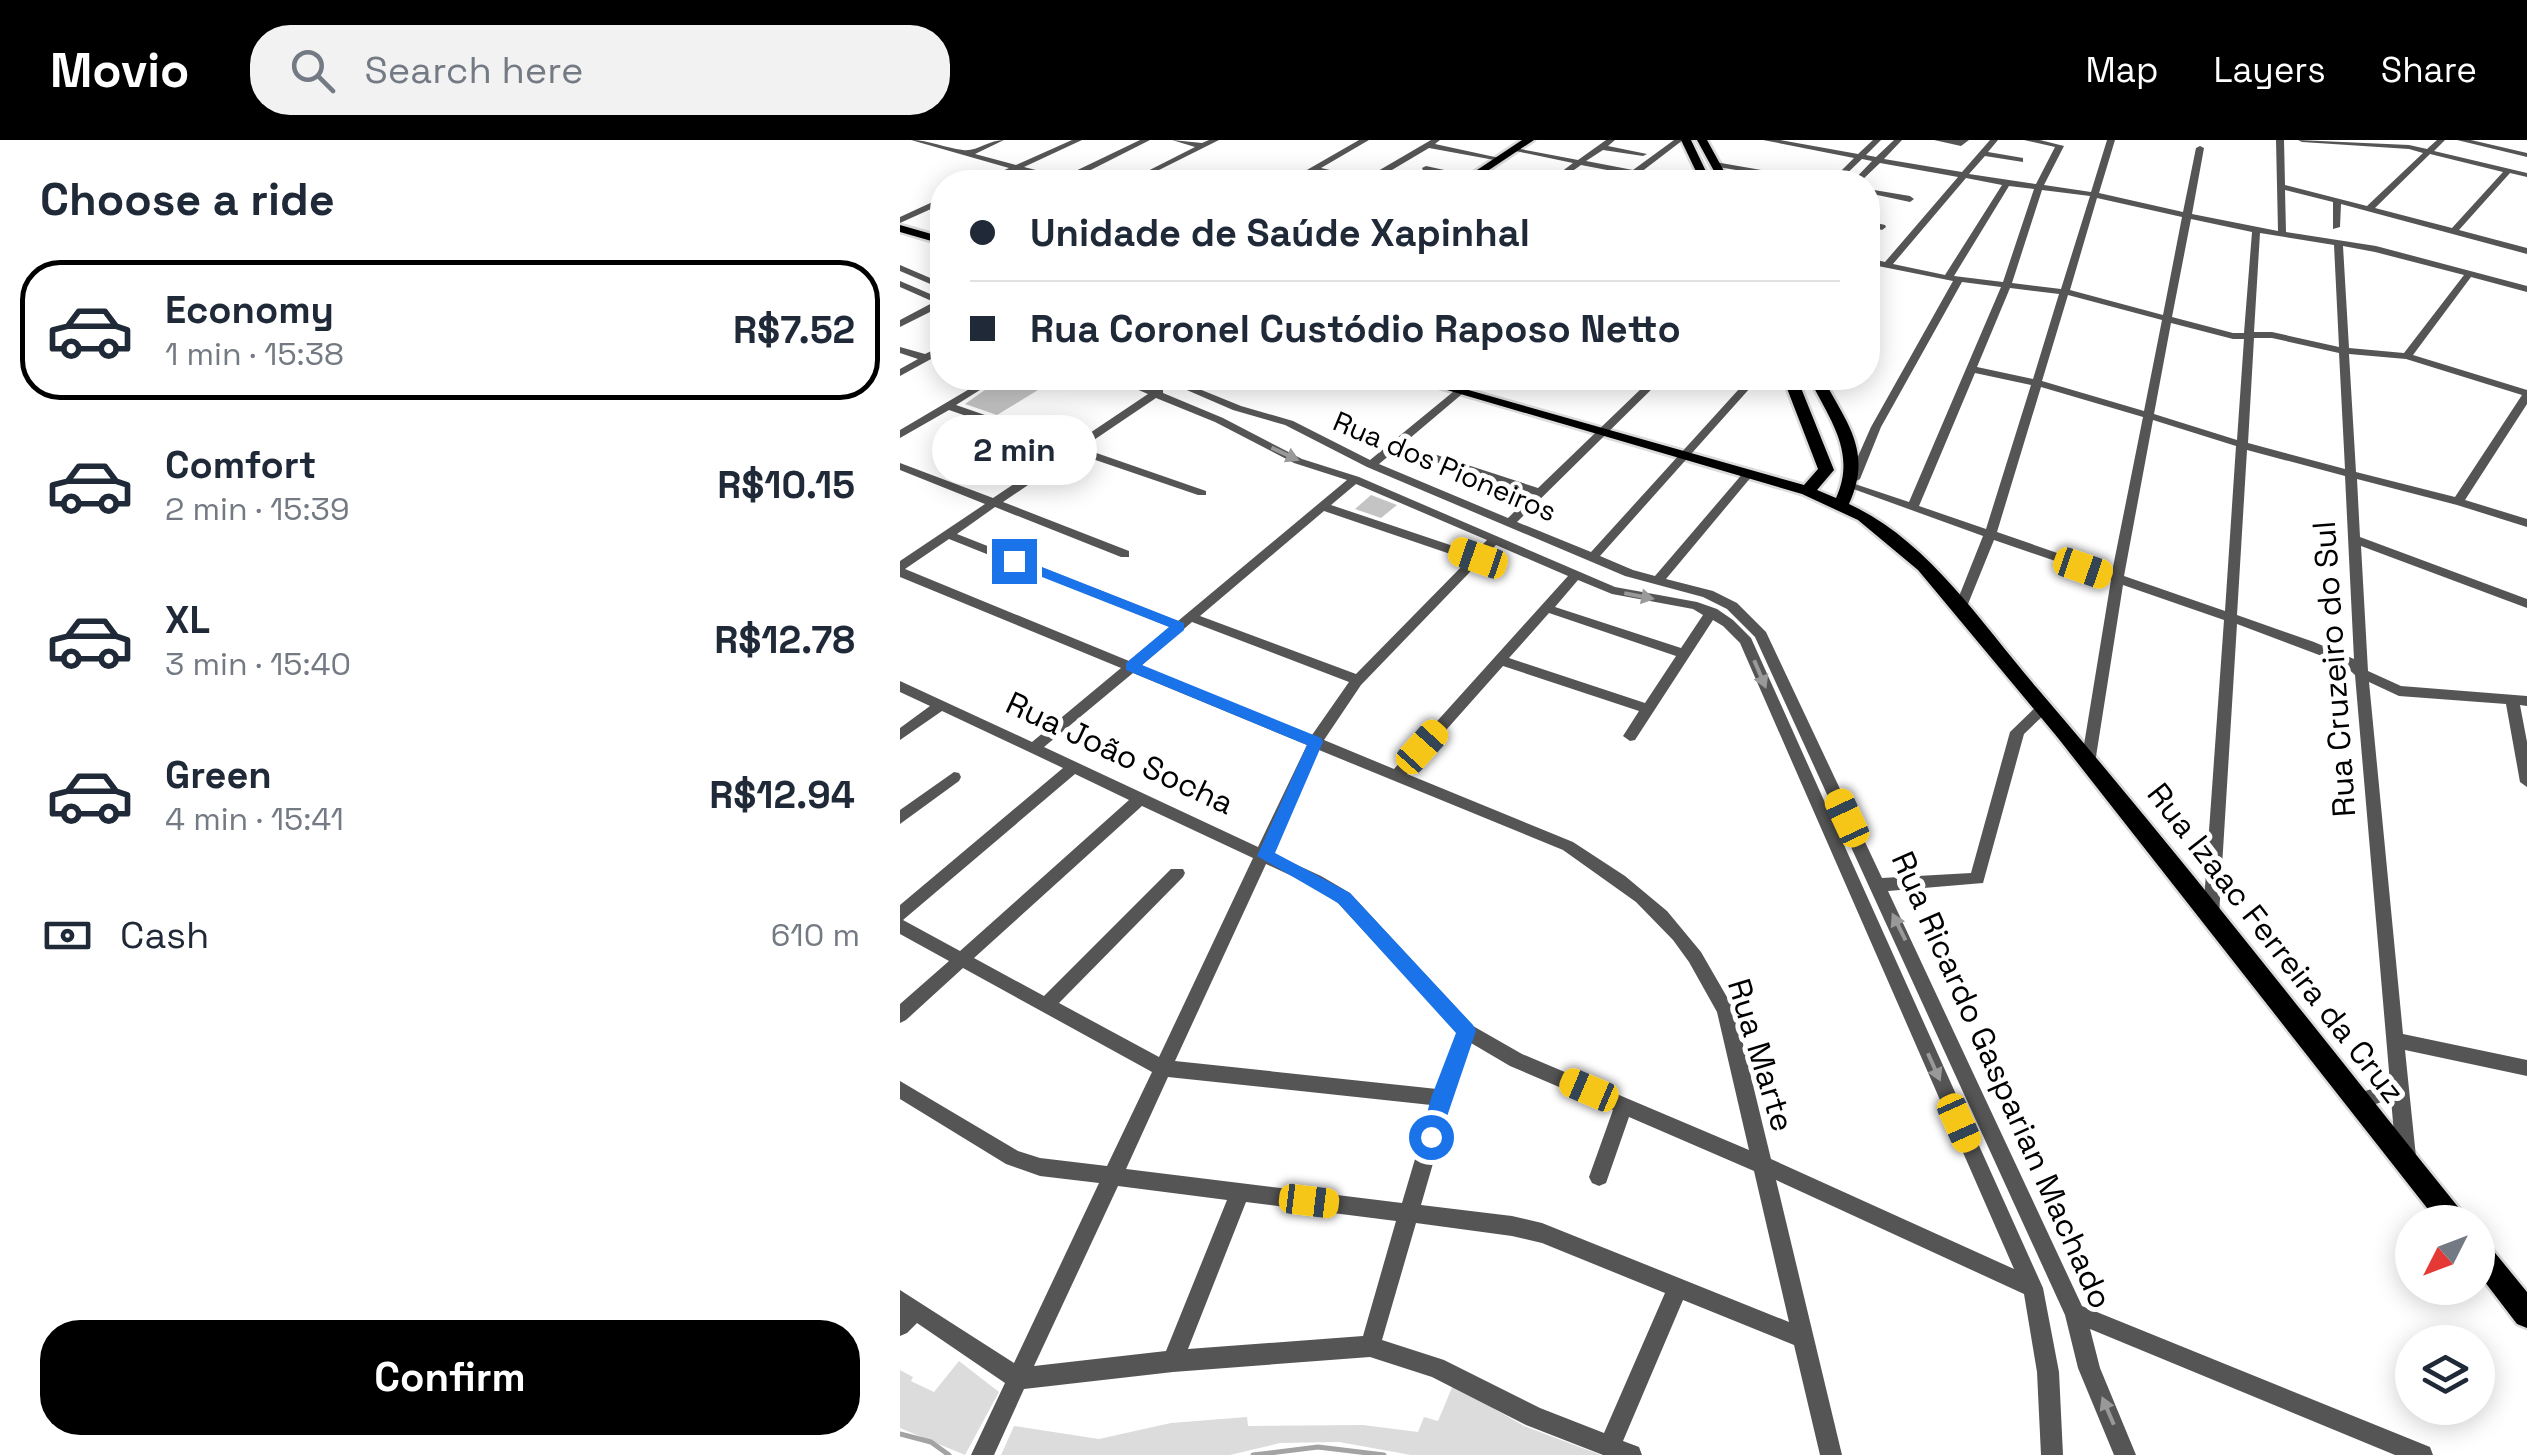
<!DOCTYPE html>
<html lang="en">
<head>
<meta charset="utf-8">
<style>
	body { margin:0; font-family:"Space Grotesk",sans-serif; background:#f2f2f3; color:#1f2937; height:100vh; display:flex; flex-direction:column; font-size:38px; white-space:nowrap }
	* { box-sizing:border-box; margin:0 }
	p { font-size:32px; color:#747a83 }
	.icon { flex:none; width:55px; height:55px; fill:none; stroke:currentColor; stroke-width:2; stroke-linecap:round; stroke-linejoin:round }
	.map { position:relative; flex:1; overflow:hidden }
	.details { display:flex; flex-direction:column; background:#fff; width:900px }
	.details>* { flex:none }
	.banner { position:absolute; left:30px; top:30px; width:950px; height:220px; border-radius:40px; box-shadow:0 5px 25px #0003; display:grid; align-content:center; height:220px; padding:0 40px; background:#fff }
	.needle { width:65px; rotate:228deg }
	.controls { position:absolute; left:1495px; top:1065px; display:grid; gap:20px }
	.controls a { display:grid; place-items:center; width:100px; height:100px; border-radius:50%; background:#fff; box-shadow:0 5px 25px #0003; font-size:50px }
	.end { position:absolute; width:45px; height:45px; margin:-22px; border:12px solid #1a73e8; background:#fff; box-shadow:0 0 0 5px #fff }
	.from { border-radius:50% }
	.bubble { position:absolute; height:70px; border-radius:35px; background:#fff; box-shadow:0 5px 25px #0003; font-size:32px; font-weight:800; line-height:70px; text-align:center }
	.car { position:absolute; width:30px; height:60px; margin:-30px -15px; border-radius:12px; box-shadow:0 0 8px 2px #0007; background:linear-gradient(#f5c518 24%,#345 0 40%,#f5c518 0 76%,#345 0 86%,#f5c518 0) }
	.banner b { display:flex; align-items:center; gap:35px; height:95px; font-size:38px }
	.banner b+b { border-top:2px solid #e0e1e3 }
	.banner i { width:25px; height:25px; background:#1f2937 }
	ul { padding:0; list-style:none }
	li { display:flex; align-items:center; gap:30px; height:140px; margin:0 20px 15px; padding:0 20px; border:5px solid transparent; border-radius:40px }
	li div { flex:1 }
	li b { display:block; font-size:38px }
	li em { font-style:normal; font-weight:800 }
	li.current { border-color:#000 }
	li>.icon { width:90px; height:90px; stroke-width:1.5 }
	h2 { padding:0 40px; font-size:45px; line-height:120px }
	.pay { display:flex; align-items:center; gap:25px; height:110px; padding:0 40px; font-size:38px }
	.pay p { margin-inline-start:auto }
	.action { display:flex; gap:20px; margin-top:auto; padding:20px 40px }
	.action a { flex:1; height:115px; border-radius:40px; background:#000; color:#fff; font-size:40px; font-weight:800; line-height:115px; text-align:center }
	header { display:flex; align-items:center; gap:60px; box-sizing:border-box; height:140px; padding:0 50px; background:#000; color:#fff }
	header strong { font-size:48px }
	nav { display:flex; gap:55px; margin-inline-start:auto; font-size:35px }
	.search { width:700px; height:90px; background:#f2f2f3; display:flex; align-items:center; gap:25px; box-sizing:border-box; padding:0 35px; border-radius:40px; color:#747a83; font-size:38px }
	main { display:flex; flex:1; min-height:0 }
	.map>svg:first-child { display:block }
	.green { fill:#dcdcdc }
	.lines { fill:none; stroke-linecap:round; stroke-linejoin:round }
	.stream { stroke:#a3a3a3; stroke-width:5 }
	.building { fill:#c4c4c4 }
	.major-casing { stroke:#dbdbdb; stroke-width:5 }
	.minor { fill:#555; fill-rule:evenodd }
	.major { fill:#000; fill-rule:evenodd }
	.oneway { fill:#999 }
	.route { fill:#1a73e8 }
	.labels { text-anchor:middle; dominant-baseline:central; stroke-width:10; stroke-linejoin:round; paint-order:stroke }
	.far-street-label { font-size:28px; fill:#000; stroke:#fff }
	.street-label { font-size:32px; fill:#000; stroke:#fff }
</style>
</head>
<body>
<header>
<strong>Movio</strong>
<div class="search"><svg class="icon" aria-label="search" viewBox="0 0 24 24"><circle cx="10" cy="10" r="6"/><path d="M15 15l6 6"/></svg>Search here</div>
<nav><a>Map</a><a>Layers</a><a>Share</a></nav>
</header>
<main>
<section class="details">
<h2>Choose a ride</h2>
<ul>
<li class="current"><svg class="icon" aria-label="car" viewBox="0 0 24 24"><path d="M5 17H2v-5l4-1 3-4h7l3 4 3 1v5h-3M9 17h6M6 11h13"/><circle cx="7" cy="17" r="2"/><circle cx="17" cy="17" r="2"/></svg><div><b>Economy</b><p>1 min · 15:38</p></div><em>R$7.52</em></li>
<li><svg class="icon" aria-label="car" viewBox="0 0 24 24"><path d="M5 17H2v-5l4-1 3-4h7l3 4 3 1v5h-3M9 17h6M6 11h13"/><circle cx="7" cy="17" r="2"/><circle cx="17" cy="17" r="2"/></svg><div><b>Comfort</b><p>2 min · 15:39</p></div><em>R$10.15</em></li>
<li><svg class="icon" aria-label="car" viewBox="0 0 24 24"><path d="M5 17H2v-5l4-1 3-4h7l3 4 3 1v5h-3M9 17h6M6 11h13"/><circle cx="7" cy="17" r="2"/><circle cx="17" cy="17" r="2"/></svg><div><b>XL</b><p>3 min · 15:40</p></div><em>R$12.78</em></li>
<li><svg class="icon" aria-label="car" viewBox="0 0 24 24"><path d="M5 17H2v-5l4-1 3-4h7l3 4 3 1v5h-3M9 17h6M6 11h13"/><circle cx="7" cy="17" r="2"/><circle cx="17" cy="17" r="2"/></svg><div><b>Green</b><p>4 min · 15:41</p></div><em>R$12.94</em></li>
</ul>
<div class="pay"><svg class="icon" aria-label="cash" viewBox="0 0 24 24"><path d="M3 7h18v10H3z"/><circle cx="12" cy="12" r="2"/></svg>Cash<p>610 m</p></div>
<div class="action"><a>Confirm</a></div>
</section>
<div class="map">
<svg width="1627" height="1315" viewBox="0 0 1627 1315">
	<rect width="100%" height="100%" fill="#fff"/>
	<!-- green -->
	<path class="green" d="M59,1221L99,1252L65,1315L0,1288V1230L13,1237L11,1241L34,1252Z
		M553,1245L624,1286L701,1315H511L439,1302L380,1303L330,1315H101L114,1286L199,1299L271,1283L347,1277L348,1286L463,1285L518,1292L524,1277L538,1281Z"/>
	<g class="lines">
		<!-- stream -->
		<path class="stream" d="M0,1294L31,1302L49,1315
			M353,1315L418,1307L484,1315"/>
	</g>
	<!-- building -->
	<path class="building" d="M102,238L138,250L97,275L65,264Z
		M471,355L497,365L481,378L455,369Z"/>
	<g class="lines">
		<defs>
			<path id="major" d="M622,0H634L571,42H559Z
				M781,0H791L811,42H801Z
				M797,0H807L830,42H820Z
				M0,85L42,97V104L0,92Z
				M506,238H526L904,345L918,329L883,238H897L934,330L917,350L936,358C957,312 929,279 909,238H923C947,284 973,311 949,364C1028,400 1082,484 1137,548C1284,719 1422,898 1563,1073L1567,1082H1538L1158,598L1018,430L958,380L902,354Z
				M1578,1099L1587,1103L1627,1152V1188L1617,1184L1578,1133Z"/>
		</defs>
		<!-- major casing -->
		<use href="#major" class="major-casing"/>
		<!-- minor -->
		<path class="minor" d="M11,0C29,0 45,8 63,10C76,12 89,0 104,0L75,14L116,25L172,0H182L124,27L163,37L240,0H250L171,40L175,42H159L117,30L89,42H79L109,28Z
			M272,0L302,3L309,0H319L235,42H226L295,7Z
			M459,0H469L421,28L466,38L531,0H540L535,4L604,19L600,21L529,8L475,40L478,42H461L414,32L395,42H386Z
			M706,0H715L708,6L747,14L743,16L703,10L686,21L733,30L774,0H783L728,42H719L728,34L681,25L657,42H648L673,23L611,10L615,8L678,20Z
			M863,0H880L958,14L973,0H981L966,15L976,17L994,0H1002L984,19L1062,32L1090,0H1098L1088,12L1123,18V22L1085,16L1069,34L1136,44L1155,7L1124,0H1140L1164,6L1144,45L1191,52L1207,0H1215L1199,53L1283,72L1296,8L1300,6L1304,8L1292,74L1378,91L1376,0H1384L1385,45L1467,66L1523,13L1509,9L1402,2L1398,0L1509,5L1527,9L1537,0H1545L1534,11L1627,33V37L1610,33L1559,90L1627,108V114L1441,64L1440,87L1433,89V62L1385,50L1386,92L1476,106L1627,146V152L1571,137L1513,215L1627,250V264L1565,360L1627,379V387L1557,365L1457,339L1460,397L1627,459V468L1461,406L1468,531L1501,546L1627,556V566L1620,565L1627,602V647L1620,642L1606,564L1499,556L1469,542L1503,894L1627,920V936L1505,910L1516,1017L1513,1023L1506,1026L1499,1023L1496,1017L1491,959L1457,970L1450,968L1448,962L1450,956L1490,943L1455,535L1443,524L1337,484L1319,775L1317,780L1311,782L1305,780L1303,775L1324,480L1223,445L1195,623L1193,627H1183L1181,623L1211,440L1094,400L1066,469L1060,473L1055,472L1054,469L1083,396L945,346L947,344H955L1009,362L1101,147L1062,142L981,287L960,339L954,342L950,341L948,339L971,287L1053,141L968,124V118L985,122L1058,37L980,23L960,42H952L972,21L962,19L938,42H930L954,18ZM1530,14L1603,32L1552,88L1475,68ZM1066,38L1102,45L1045,135L993,124ZM1109,46L1134,49L1103,142L1054,136ZM1142,50L1190,56L1161,149L1112,143ZM1197,58L1282,77L1263,175L1170,150ZM1291,79L1352,92L1344,193H1333L1272,177ZM1360,93L1434,105L1439,207L1372,192H1354ZM1443,106L1475,112L1564,135L1504,213L1449,208ZM1110,148L1159,154L1133,239L1077,227ZM1168,155L1262,180L1244,271L1142,241ZM1271,183L1333,199H1344L1337,300L1254,274ZM1354,198H1372L1439,213L1445,329L1348,303ZM1449,214L1506,219L1622,255L1555,357L1456,332ZM1075,233L1131,245L1086,389L1019,366ZM1141,247L1243,277L1212,432L1097,392ZM1253,280L1336,306L1325,471L1224,436ZM1347,310L1445,336L1454,519L1414,502L1337,475Z
			M1034,0H1069L1061,6Z
			M1557,0H1571L1627,13V17Z
			M815,22L919,40L923,42H908L812,26V22Z
			M526,26L572,36L576,38L572,40L523,30L522,28Z
			M968,49L1010,56L1014,59L1010,62L968,53Z
			M39,59H42V64L0,83V77Z
			M968,81L985,85L986,87L982,90L968,86Z
			M0,125L42,143V149L0,131Z
			M0,141L42,159V166L0,187V180L34,162L0,147Z
			M42,206V213L0,236V229L18,219L0,213V207L25,214Z
			M88,238H99L56,265L172,305L248,254L215,240L214,238C232,238 246,249 263,249V253L323,278L402,319L459,337L715,447L797,462L817,469L833,480L851,498L1143,1148L1159,1232L1163,1315H1141L1137,1232L1124,1154L876,1040L942,1315H920L894,1205L783,1160L723,1301L739,1307L742,1315H703L626,1285L532,1237L470,1217L273,1232L124,1249L94,1315H71L105,1243L17,1183L7,1193L0,1196V1150L114,1223L199,1043L140,1036L106,1024L0,959V941L118,1011L140,1018L207,1026L252,932L63,828L6,880L0,883V864L49,821L0,794V765L163,628L42,571L0,600V588L30,566L0,552V541L132,602L221,528L0,437V421L85,364L0,330V323L93,358L165,310L49,270L0,298V290ZM256,258L315,282L394,323L447,340L278,481L57,394L95,367L221,417H229V411L103,362L175,313L298,355H306V351L182,308ZM456,344L587,400L574,413L431,365ZM424,371L568,420L456,534L300,476ZM49,399L270,487L229,521L5,429ZM596,405L668,436L494,629L424,600L461,545ZM678,440L712,454L793,469L803,475L781,508L655,467ZM649,473L776,516L745,563L609,518ZM813,480L823,486L840,503L1114,1129L871,1019L835,871L801,812L767,771L725,736L673,702L507,634L603,526L739,571L723,596L730,601L735,600ZM292,482L449,542L412,595L241,526ZM233,533L407,605L358,707L144,607ZM419,610L663,710L736,762L773,800L789,822L817,872L849,1010L622,914L573,886L450,753L421,736L371,713ZM175,634L229,660L60,811L3,780ZM242,666L353,718L259,917L159,863L283,737L285,733L283,729H271L144,856L74,818ZM366,724L409,744L438,763L558,893L537,949L275,921ZM571,903L610,926L713,970L689,1037L692,1043L699,1046L706,1043L729,977L854,1031L889,1182L642,1083L612,1076L521,1065L549,968ZM268,937L531,965L502,1063L226,1029ZM218,1046L327,1060L266,1211L134,1226ZM346,1062L496,1081L463,1196L288,1209ZM516,1083L612,1096L642,1103L765,1153L704,1293L640,1268L544,1220L482,1200Z
			M259,238H272L341,266L393,281L470,320L570,238H581L503,304L638,348L745,245L727,240L726,238L751,240L763,238L617,382L691,412L849,238H859L700,416L733,430L755,436L844,332H852V336L766,439L813,451L837,463L866,492L982,738L1071,733L1110,592L1139,564H1149L1151,567L1149,570L1124,594L1083,743L988,751L1182,1166L1530,1307L1533,1315H1495L1190,1189L1200,1228L1236,1315H1214L1178,1228L1165,1175L855,497L827,469L803,457L725,436L467,327L385,285L333,270ZM497,309L632,354L608,378L479,324Z
			M54,632L59,633L61,637L59,641L0,684V670Z"/>
		<!-- major -->
		<use href="#major" class="major"/>
	</g>
	<!-- one-way arrows -->
	<defs><path id="oneway-solid" d="M-6-.8H1V-3.2L6.5 0L1 3.2V.8H-6Z" transform="scale(2.5)"/></defs>
	<g class="oneway">
		<use href="#oneway-solid" transform="translate(385 314) rotate(25)"/>
		<use href="#oneway-solid" transform="translate(739 456) rotate(11)"/>
		<use href="#oneway-solid" transform="translate(860 534) rotate(67)"/>
		<use href="#oneway-solid" transform="translate(999 787) rotate(-116)"/>
		<use href="#oneway-solid" transform="translate(1034 927) rotate(66)"/>
		<use href="#oneway-solid" transform="translate(1208 1271) rotate(-113)"/>
	</g>
	<!-- route -->
	<path class="route" d="M109,418H119L284,483V490L242,525L421,598L423,602L375,713L450,753L573,885L576,891L538,1003L531,1006L521,997L531,958L556,893L438,763L357,716L407,605L226,530V523L269,487L109,424Z"/>
	<g class="labels">
		<!-- far-street labels -->
		<g class="far-street-label">
			<text transform="translate(545 326) rotate(23)">Rua dos Pioneiros</text>
		</g>
		<!-- street labels -->
		<g class="street-label">
			<text transform="translate(1434 529) rotate(-94)">Rua Cruzeiro do Sul</text>
			<text transform="translate(220 613) rotate(25)">Rua João Socha</text>
			<text transform="translate(1376 803) rotate(52)">Rua Izaac Ferreira da Cruz</text>
			<text transform="translate(861 915) rotate(73)">Rua Marte</text>
			<text transform="translate(1102 940) rotate(66)">Rua Ricardo Gasparian Machado</text>
		</g>
	</g>
</svg>
<div class="controls">
<a><svg class="needle" viewBox="-14 -14 28 28"><path d="M0-13l5 13h-10z" fill="#e53935"/><path d="M0 13l5-13h-10z" fill="#747a83"/></svg></a>
<a><svg class="icon" aria-label="layers" viewBox="0 0 24 24"><path d="M12 4l9 5-9 5-9-5zM3 14l9 5 9-5"/></svg></a>
</div>
<i class="end from" style="left:531px;top:997px"></i>
<i class="end" style="left:114px;top:421px"></i>
<div class="bubble" style="left:32px;top:275px;width:165px">2 min</div>
<i class="car" style="left:578px;top:418px;rotate:289deg"></i>
<i class="car" style="left:1183px;top:428px;rotate:109deg"></i>
<i class="car" style="left:522px;top:607px;rotate:42deg"></i>
<i class="car" style="left:947px;top:678px;rotate:335deg"></i>
<i class="car" style="left:689px;top:950px;rotate:293deg"></i>
<i class="car" style="left:1059px;top:983px;rotate:156deg"></i>
<i class="car" style="left:409px;top:1061px;rotate:97deg"></i>
<div class="banner">
<b><i class="from"></i>Unidade de Saúde Xapinhal</b>
<b><i></i>Rua Coronel Custódio Raposo Netto</b>
</div>
</div>
</main>
</body>
</html>
